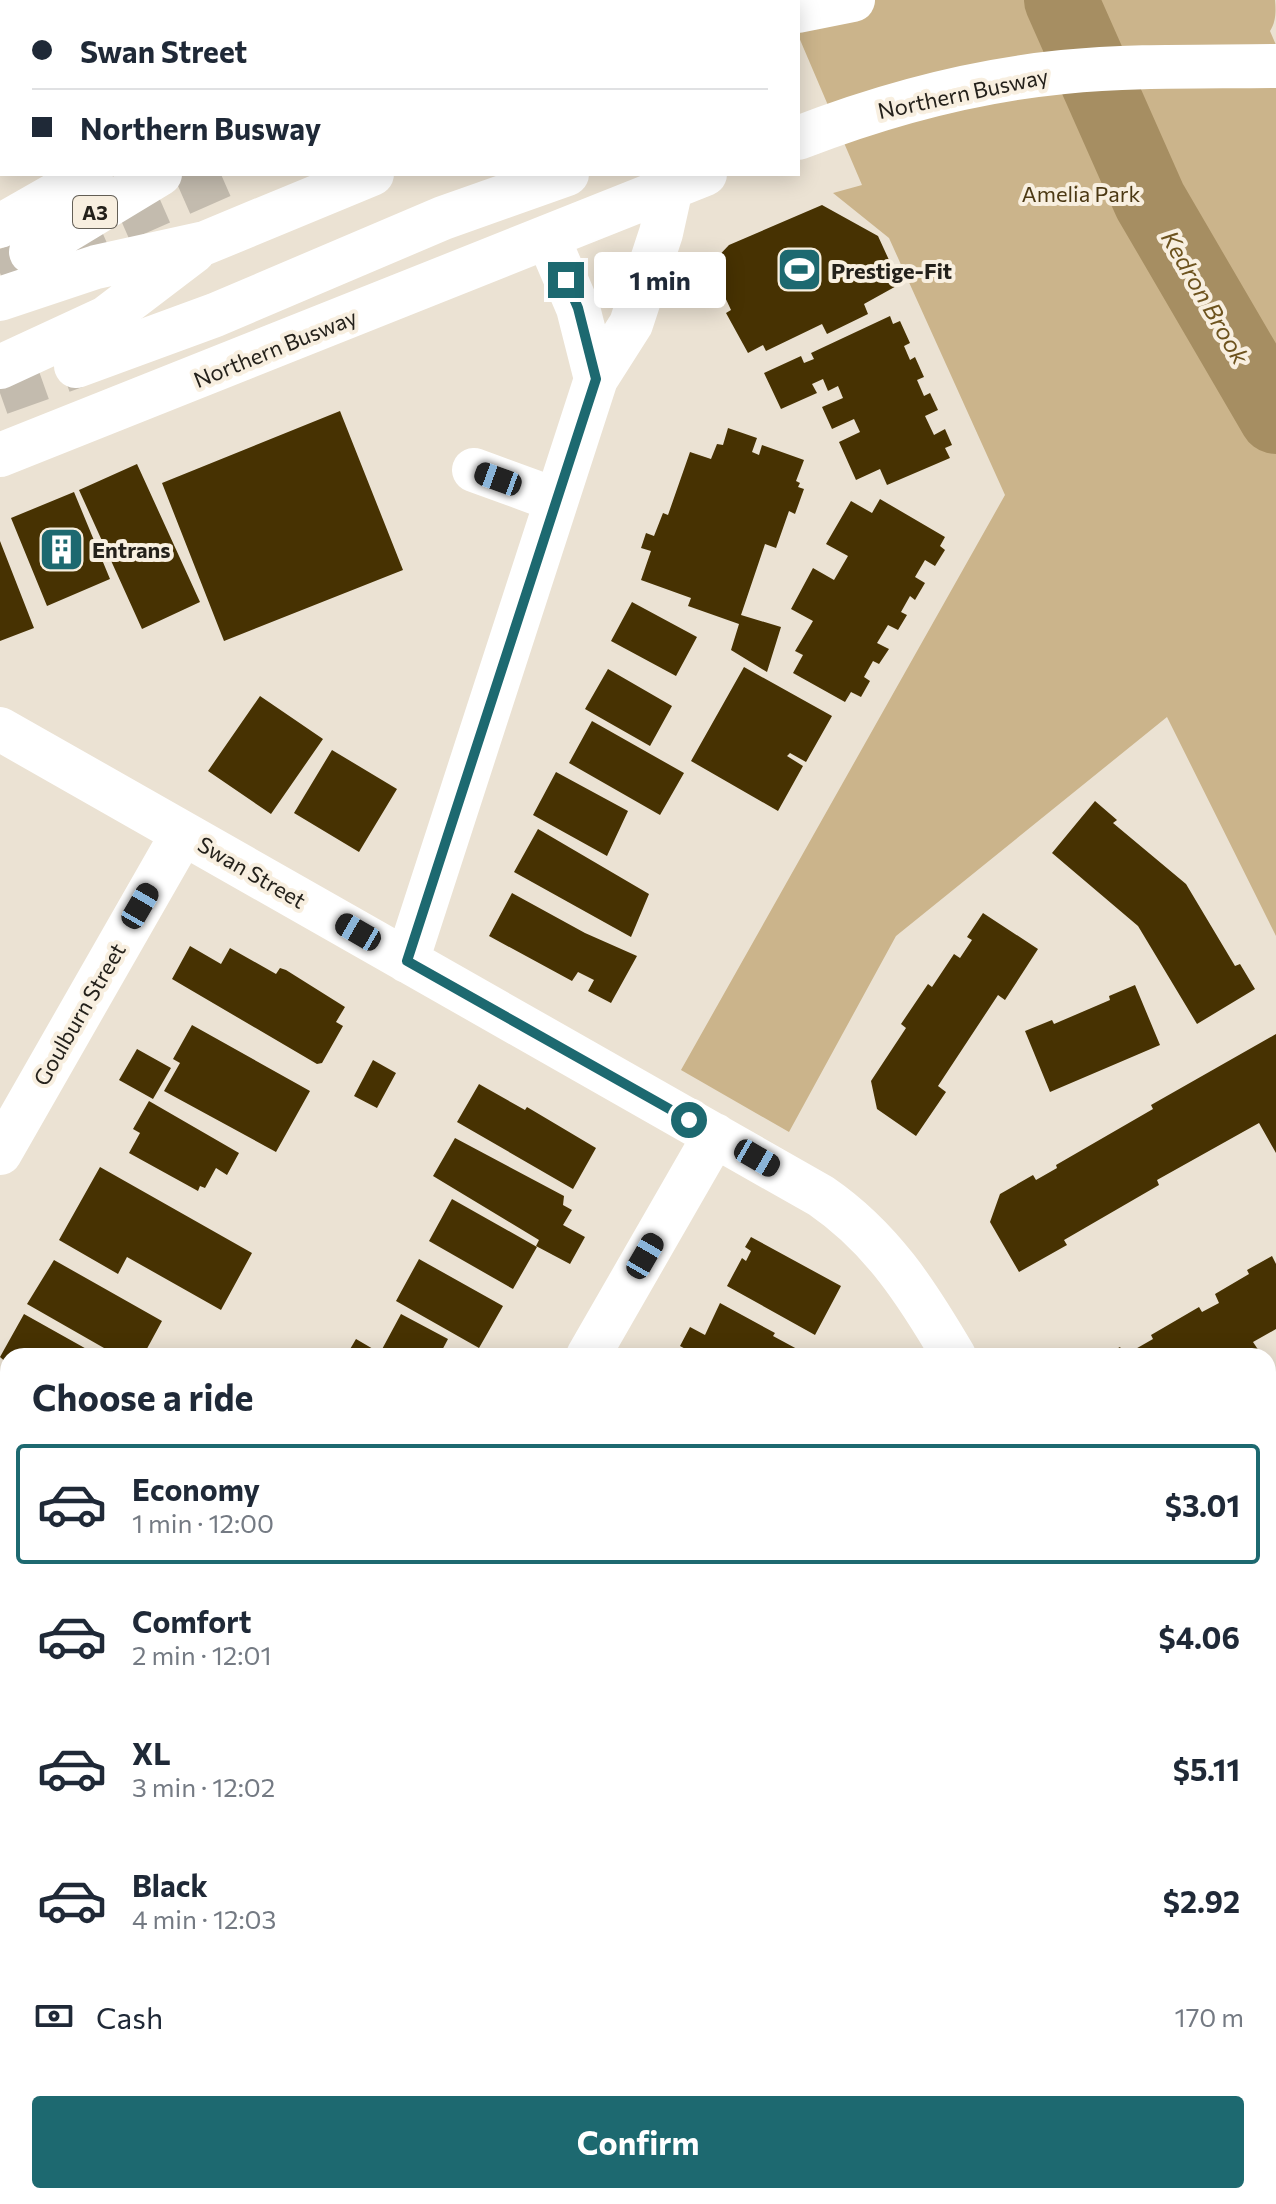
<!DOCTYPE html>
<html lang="en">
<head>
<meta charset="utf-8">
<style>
	body { margin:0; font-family:Commissioner,sans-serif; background:#f2f2f3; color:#1f2937; height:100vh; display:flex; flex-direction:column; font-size:30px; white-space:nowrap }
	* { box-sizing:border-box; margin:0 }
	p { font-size:26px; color:#747a83 }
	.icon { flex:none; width:44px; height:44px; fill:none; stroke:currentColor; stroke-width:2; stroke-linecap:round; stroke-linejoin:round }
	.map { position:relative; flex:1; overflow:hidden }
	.panel { position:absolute; left:0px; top:1348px; width:1276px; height:856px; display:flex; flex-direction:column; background:#fff; border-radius:24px 24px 0 0; box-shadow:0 4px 20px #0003 }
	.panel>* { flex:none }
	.top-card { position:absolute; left:0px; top:0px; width:800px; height:176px; box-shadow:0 4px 20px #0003; display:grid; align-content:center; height:176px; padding:0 32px; background:#fff }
	.end { position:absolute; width:36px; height:36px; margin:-18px; border:10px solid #1d6970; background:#fff; box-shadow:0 0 0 4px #fff }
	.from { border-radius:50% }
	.bubble { position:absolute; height:56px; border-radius:8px; background:#fff; box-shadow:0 4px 20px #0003; font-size:26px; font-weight:700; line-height:56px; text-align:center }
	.car { position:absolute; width:24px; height:48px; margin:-24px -12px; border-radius:10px; box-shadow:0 0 6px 2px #0007; background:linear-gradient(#222 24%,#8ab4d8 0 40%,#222 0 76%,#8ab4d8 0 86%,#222 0) }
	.top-card b { display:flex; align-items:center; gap:28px; height:76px; font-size:30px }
	.top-card b+b { border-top:2px solid #e0e1e3 }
	.top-card i { width:20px; height:20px; background:#1f2937 }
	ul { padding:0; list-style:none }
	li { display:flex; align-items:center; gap:24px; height:120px; margin:0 16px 12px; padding:0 16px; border:4px solid transparent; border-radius:8px }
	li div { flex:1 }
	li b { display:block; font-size:30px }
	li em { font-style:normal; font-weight:700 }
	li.selected { border-color:#1d6970 }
	li>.icon { width:72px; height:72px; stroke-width:1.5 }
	h2 { padding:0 32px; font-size:36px; line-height:96px }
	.pay { display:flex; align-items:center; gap:20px; height:88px; padding:0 32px; font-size:30px }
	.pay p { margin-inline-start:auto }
	.cta { display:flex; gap:16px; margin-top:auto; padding:16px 32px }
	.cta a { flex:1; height:92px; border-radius:8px; background:#1d6970; color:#fff; font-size:32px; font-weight:700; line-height:92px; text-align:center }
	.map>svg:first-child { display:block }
	.green { fill:#cbb48b }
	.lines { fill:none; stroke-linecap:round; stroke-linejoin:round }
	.river { stroke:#a68e62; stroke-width:74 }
	.building { fill:#473202 }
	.minor-tunnel { stroke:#c3bbae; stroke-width:44; stroke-dasharray:44 22; stroke-linecap:butt }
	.highway-tunnel { stroke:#c3bbae; stroke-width:44; stroke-dasharray:44 22; stroke-linecap:butt }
	.minor { stroke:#fff; stroke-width:44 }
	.highway { stroke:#fff; stroke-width:44 }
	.route { stroke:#1d6970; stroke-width:10 }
	.labels { text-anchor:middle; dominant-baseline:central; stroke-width:8; stroke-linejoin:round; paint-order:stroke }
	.shield { fill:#f8efe0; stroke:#645f56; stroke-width:2 }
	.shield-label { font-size:20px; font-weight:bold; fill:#24211b }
	.street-label { font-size:22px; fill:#24211b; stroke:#f8efe0 }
	.park-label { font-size:22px; fill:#4c3914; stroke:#f8efe0 }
	.poi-label { font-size:22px; font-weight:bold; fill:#24211b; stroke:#f8efe0; text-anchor:start }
	.water-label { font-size:24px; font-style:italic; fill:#6d531e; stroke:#f8efe0 }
</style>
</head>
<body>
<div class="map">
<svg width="1276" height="2204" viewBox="0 0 1276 2204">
	<rect width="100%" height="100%" fill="#ebe2d3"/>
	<!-- green -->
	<path class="green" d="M784,0H1275C1276,11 1276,22 1270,31L1276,45V936L1167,717L896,936L789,1132L681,1070L1005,495L889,238L833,193L862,185L798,35V2Z"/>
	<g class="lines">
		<!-- river -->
		<path class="river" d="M1061,0L1150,201L1276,417"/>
	</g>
	<!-- building -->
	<path class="building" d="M822,205L878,236L900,284L864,304L868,314L827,334L822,324L766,351L763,345L748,353L726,313L731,310L710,265L729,245Z
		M890,316L893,324L900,321L910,343L904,346L910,360L915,357L924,377L917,380L924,396L930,393L938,410L925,416L934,435L945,429L952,445L945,448L950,458L887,485L880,469L856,480L839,442L860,432L854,419L832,429L822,407L843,398L838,386L828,391L823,379L812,384L817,393L781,409L764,373L801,356L804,363L814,359L811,353Z
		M340,411L403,570L224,641L162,483Z
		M728,428L757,438L752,452L759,455L762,445L804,460L796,481L800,483L798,487L804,489L795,514L789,511L776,548L765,544L741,615L781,627L767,672L731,650L739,624L688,606L691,598L641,580L651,551L641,548L646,533L654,536L663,513L668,515L690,452L711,459L717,444L723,445Z
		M137,464L200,602L142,629L79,490Z
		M74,492L110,579L47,606L11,518Z
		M880,499L945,537L940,546L945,550L935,566L925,560L915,577L925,583L915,600L910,596L901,612L907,615L898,630L888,625L877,643L889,649L879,664L873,661L864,677L870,681L861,697L851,692L845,702L793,673L803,655L795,651L813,621L791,609L813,568L834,580L848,556L826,544L851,501L872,513Z
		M0,541L34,628L0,641Z
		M632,602L697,637L676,676L611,641Z
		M744,667L832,716L806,762L790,753L787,756L803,766L778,811L691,761Z
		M608,669L672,706L650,746L585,709Z
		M260,696L323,739L271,814L208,771Z
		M592,721L684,773L660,815L569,763Z
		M332,750L397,789L359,852L294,813Z
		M556,772L628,811L607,856L533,815Z
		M1095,801L1117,820L1113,823L1186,884L1235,966L1240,964L1255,989L1197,1024L1138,926L1052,853Z
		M538,829L649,894L631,937L514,872Z
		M512,893L585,933L637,956L611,1003L588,991L594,980L578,972L572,981L489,936Z
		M983,913L1038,949L1005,1000L998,995L938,1086L946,1092L916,1136L877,1109L871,1081L906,1028L901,1024L928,984L932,987L954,954L960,958L972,940L967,937Z
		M190,946L221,964L230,948L276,974L280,968L286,970L345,1007L336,1022L343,1026L322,1063L317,1064L172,979Z
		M1135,985L1160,1045L1050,1092L1025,1031L1052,1020L1054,1024L1110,1000L1109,996Z
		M192,1025L310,1091L276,1152L164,1091L180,1063L173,1059Z
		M1276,1034V1153L1259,1123L1157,1180L1159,1185L1064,1240L1067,1245L1019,1272L990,1222L1000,1194L1033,1175L1036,1180L1057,1168L1056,1165L1153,1109L1151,1105Z
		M137,1049L171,1068L153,1099L119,1080Z
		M373,1060L396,1073L377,1108L354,1096Z
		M479,1084L525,1110L527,1107L596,1148L573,1189L457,1122Z
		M149,1101L239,1153L227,1175L216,1168L205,1188L200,1186L198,1191L129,1153L140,1133L133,1129Z
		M455,1138L564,1196L563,1205L572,1210L563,1225L585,1237L570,1264L536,1246L539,1240L433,1176Z
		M100,1167L252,1253L221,1310L127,1257L118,1274L59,1240Z
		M452,1199L537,1247L513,1289L429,1241Z
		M751,1237L841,1286L815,1335L727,1286L742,1258L746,1261L751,1251L745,1247Z
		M1272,1256L1276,1264V1329L1253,1342L1259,1351L1251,1356H1103L1120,1347L1125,1355L1153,1339L1151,1335L1199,1307L1202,1312L1219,1303L1215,1294L1249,1274L1247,1270Z
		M419,1259L503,1306L479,1348L396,1301Z
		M54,1260L162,1321L143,1356H118L27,1304Z
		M720,1303L775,1333L773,1336L810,1356H698L680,1346L690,1327L705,1335Z
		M24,1314L99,1356H8V1364L0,1357Z
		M401,1314L448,1339L439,1356H346L356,1339L380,1353Z
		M0,1374L8,1379V1459L0,1455Z
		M1276,1423V1491L1268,1492V1425Z
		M0,1482L8,1487L0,1507Z
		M1276,1597V1643L1268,1645V1599Z
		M1276,1656V1710L1272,1711L1273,1717L1268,1718V1657Z
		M0,1667L8,1672L6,1725L0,1722Z
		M1276,1727V1778L1268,1780V1728Z
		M1276,1791V1864L1268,1866V1793Z
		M1276,1934V1966L1270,1968L1268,1936Z
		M0,1938L8,1943V2006L0,2001Z
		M0,2018L8,2023V2104L0,2099Z
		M0,2137L8,2142V2184L0,2198Z
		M219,2196H319L333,2204H233Z
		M688,2196H728L729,2199L734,2198L736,2204H683L682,2197Z
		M770,2196H818L820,2204H762L771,2201Z
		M887,2196H974L976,2204H889Z
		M1033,2196H1114L1115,2204H1028L1034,2201Z"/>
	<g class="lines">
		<!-- minor-tunnel -->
		<path class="minor-tunnel" d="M0,393L76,366"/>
		<!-- highway-tunnel -->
		<path class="highway-tunnel" d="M628,2L633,0
			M0,273L226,174"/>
		<!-- minor -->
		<path class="minor" d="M798,138C883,105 972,81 1063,72C1134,65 1205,67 1276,66
			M548,238L578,308L596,379
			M76,366L215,315L443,218L567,174
			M0,455L705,174
			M474,470L556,500
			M0,729L821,1196C882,1238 917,1293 954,1356
			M407,961L596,379L631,324L661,233L671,188
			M0,1153L183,833
			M588,1356L715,1135
			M1268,2032L1276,2031
			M449,2196L453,2204
			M1229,2196L1231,2204
			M106,2204L111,2196"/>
		<!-- highway -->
		<path class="highway" d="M287,2L292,0
			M494,2L499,0
			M798,11L853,0
			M0,116L2,115
			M0,226L91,174
			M31,252L160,174
			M0,299L96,267L205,243L372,174
			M0,367L106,318L194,251"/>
	</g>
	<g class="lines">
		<!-- route -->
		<path class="route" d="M566,280L578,308L596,379L407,961L689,1120"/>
	</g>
	<!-- icons -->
	<defs>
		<symbol id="stadium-square" viewBox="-11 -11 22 22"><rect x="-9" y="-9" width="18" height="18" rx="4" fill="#1d6970" stroke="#f8efe0"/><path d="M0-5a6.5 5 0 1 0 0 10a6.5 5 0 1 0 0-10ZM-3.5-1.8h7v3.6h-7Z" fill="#fff"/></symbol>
		<symbol id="building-square" viewBox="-11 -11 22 22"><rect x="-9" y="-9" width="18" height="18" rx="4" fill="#1d6970" stroke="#f8efe0"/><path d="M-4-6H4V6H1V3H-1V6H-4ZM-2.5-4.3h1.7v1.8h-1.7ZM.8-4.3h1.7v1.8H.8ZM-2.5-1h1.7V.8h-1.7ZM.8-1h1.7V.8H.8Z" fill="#fff"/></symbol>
	</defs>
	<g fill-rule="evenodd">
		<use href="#stadium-square" x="774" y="244" width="51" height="51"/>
		<use href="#building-square" x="36" y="524" width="51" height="51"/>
	</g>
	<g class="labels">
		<!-- shield labels -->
		<rect class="shield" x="73" y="196" width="44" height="32" rx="6"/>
		<g class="shield-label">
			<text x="95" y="212">A3</text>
		</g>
		<!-- street labels -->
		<g class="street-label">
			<text transform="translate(963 93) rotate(-12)">Northern Busway</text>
			<text transform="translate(275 348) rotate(-22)">Northern Busway</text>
			<text transform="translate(252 872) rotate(30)">Swan Street</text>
			<text transform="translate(79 1014) rotate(-60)">Goulburn Street</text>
		</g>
		<!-- park labels -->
		<g class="park-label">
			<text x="1081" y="193">Amelia Park</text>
		</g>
		<!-- poi labels -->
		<g class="poi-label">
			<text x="831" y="270">Prestige-Fit</text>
			<text x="92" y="549">Entrans</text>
		</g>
		<!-- water labels -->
		<g class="water-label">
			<text transform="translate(1206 297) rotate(60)">Kedron Brook</text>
		</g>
	</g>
</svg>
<i class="end from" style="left:689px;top:1120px"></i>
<i class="end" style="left:566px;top:280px"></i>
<div class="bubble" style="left:594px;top:252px;width:132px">1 min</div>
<i class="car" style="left:498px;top:479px;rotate:290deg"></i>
<i class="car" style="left:140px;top:906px;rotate:30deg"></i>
<i class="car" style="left:358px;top:932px;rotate:300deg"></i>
<i class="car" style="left:757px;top:1158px;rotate:120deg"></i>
<i class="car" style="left:645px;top:1256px;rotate:30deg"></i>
<div class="top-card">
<b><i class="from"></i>Swan Street</b>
<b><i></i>Northern Busway</b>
</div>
<section class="panel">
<h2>Choose a ride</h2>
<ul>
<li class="selected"><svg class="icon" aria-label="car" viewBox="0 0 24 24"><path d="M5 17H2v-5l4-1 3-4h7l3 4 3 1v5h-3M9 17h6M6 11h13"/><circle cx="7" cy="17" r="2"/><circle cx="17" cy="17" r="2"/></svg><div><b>Economy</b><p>1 min · 12:00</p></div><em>$3.01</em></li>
<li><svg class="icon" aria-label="car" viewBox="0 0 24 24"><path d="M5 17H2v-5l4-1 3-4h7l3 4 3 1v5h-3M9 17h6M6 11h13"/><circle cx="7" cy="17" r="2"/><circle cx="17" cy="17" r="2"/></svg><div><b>Comfort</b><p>2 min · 12:01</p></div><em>$4.06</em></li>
<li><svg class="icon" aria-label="car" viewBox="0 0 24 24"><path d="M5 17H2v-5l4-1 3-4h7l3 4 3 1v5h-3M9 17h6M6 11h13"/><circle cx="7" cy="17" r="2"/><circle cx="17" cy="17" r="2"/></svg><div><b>XL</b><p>3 min · 12:02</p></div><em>$5.11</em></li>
<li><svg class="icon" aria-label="car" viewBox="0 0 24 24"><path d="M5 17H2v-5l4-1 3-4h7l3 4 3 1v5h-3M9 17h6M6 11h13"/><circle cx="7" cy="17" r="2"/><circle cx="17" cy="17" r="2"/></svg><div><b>Black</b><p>4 min · 12:03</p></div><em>$2.92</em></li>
</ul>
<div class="pay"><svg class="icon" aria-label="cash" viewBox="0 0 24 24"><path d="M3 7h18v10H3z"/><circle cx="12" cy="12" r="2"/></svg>Cash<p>170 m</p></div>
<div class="cta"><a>Confirm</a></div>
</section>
</div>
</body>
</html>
